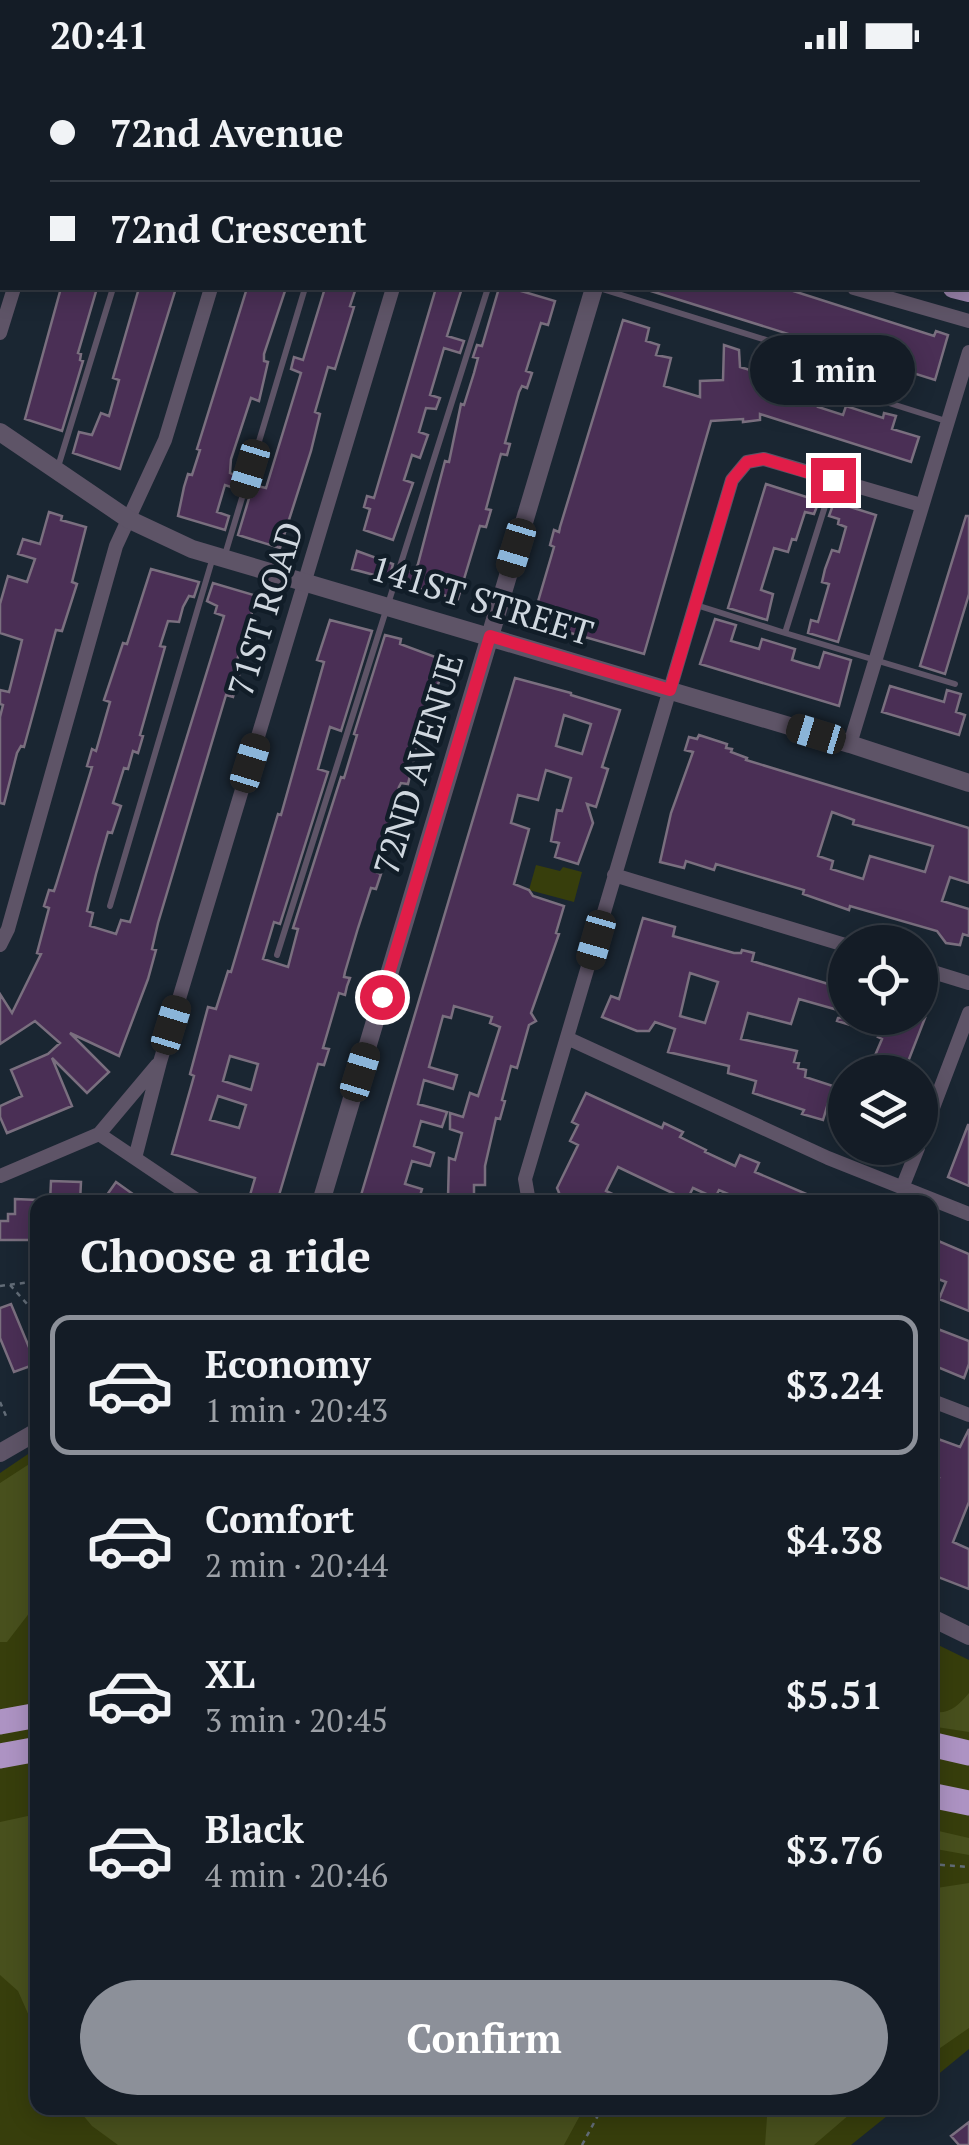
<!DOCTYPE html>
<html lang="en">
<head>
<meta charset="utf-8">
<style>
	body { margin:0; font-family:"PT Serif",serif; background:#1d252e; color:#f1f3f6; height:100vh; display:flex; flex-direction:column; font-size:38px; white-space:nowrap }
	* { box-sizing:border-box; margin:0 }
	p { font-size:32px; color:#9da1a7 }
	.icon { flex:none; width:55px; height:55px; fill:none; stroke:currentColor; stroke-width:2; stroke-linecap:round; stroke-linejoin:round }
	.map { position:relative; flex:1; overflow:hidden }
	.sheet { position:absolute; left:30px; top:1125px; width:908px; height:920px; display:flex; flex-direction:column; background:#141c26; border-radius:20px; box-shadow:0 5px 25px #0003,0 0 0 2px #333a43 }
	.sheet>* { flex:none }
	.banner { position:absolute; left:0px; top:0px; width:970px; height:220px; box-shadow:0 5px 25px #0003,0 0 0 2px #333a43; display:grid; align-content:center; height:220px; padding:0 50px; background:#141c26 }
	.controls { position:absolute; left:828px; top:855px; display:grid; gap:20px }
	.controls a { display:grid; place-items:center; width:110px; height:110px; border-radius:50%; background:#141c26; box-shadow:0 5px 25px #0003,0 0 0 2px #333a43; font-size:50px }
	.end { position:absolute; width:45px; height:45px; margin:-22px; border:12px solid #e11d48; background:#fff; box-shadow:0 0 0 5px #fff }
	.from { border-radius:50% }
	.bubble { position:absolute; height:70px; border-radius:35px; background:#141c26; box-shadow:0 5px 25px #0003,0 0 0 2px #333a43; font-size:32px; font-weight:600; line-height:70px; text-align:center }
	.car { position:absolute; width:30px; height:60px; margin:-30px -15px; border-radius:12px; box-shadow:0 0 8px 2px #0007; background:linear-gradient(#222 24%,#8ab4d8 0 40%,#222 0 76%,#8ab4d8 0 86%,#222 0) }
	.banner b { display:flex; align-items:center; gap:35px; height:95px; font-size:38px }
	.banner b+b { border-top:2px solid #333a43 }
	.banner i { width:25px; height:25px; background:#f1f3f6 }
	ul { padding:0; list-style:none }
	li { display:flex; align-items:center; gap:30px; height:140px; margin:0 20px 15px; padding:0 30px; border:5px solid transparent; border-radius:20px }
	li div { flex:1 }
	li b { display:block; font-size:38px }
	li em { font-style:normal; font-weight:600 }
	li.selected { border-color:#8c9099 }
	li>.icon { width:90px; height:90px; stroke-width:1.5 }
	h2 { padding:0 50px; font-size:45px; line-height:120px }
	.primary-button { display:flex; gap:20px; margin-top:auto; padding:20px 50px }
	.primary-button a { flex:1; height:115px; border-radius:60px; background:#8c9099; color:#fff; font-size:40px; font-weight:600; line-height:115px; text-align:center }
	.status { display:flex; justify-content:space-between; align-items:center; height:70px; padding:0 50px; background:#141c26; direction:ltr }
	.status svg { height:28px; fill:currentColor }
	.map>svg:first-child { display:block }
	.green { fill:#373e0c }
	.forest { fill:#48501d }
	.building { fill:#4a2f55; stroke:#7a6f7f; stroke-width:2.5; fill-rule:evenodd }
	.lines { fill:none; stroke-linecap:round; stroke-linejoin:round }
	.path { stroke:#626c77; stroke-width:2.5; stroke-dasharray:5 5; stroke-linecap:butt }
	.service { stroke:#5e5467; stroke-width:6 }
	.minor { stroke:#5e5467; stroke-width:14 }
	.tertiary { stroke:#5e5467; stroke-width:18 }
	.primary { stroke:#9781a8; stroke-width:20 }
	.motorway { stroke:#ad93c3; stroke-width:25 }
	.route { stroke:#e11d48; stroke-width:12 }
	.labels { text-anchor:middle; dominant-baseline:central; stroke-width:9; stroke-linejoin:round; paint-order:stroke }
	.street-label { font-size:35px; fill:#cfd7df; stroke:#111d28 }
</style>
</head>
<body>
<div class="status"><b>20:41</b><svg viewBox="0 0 49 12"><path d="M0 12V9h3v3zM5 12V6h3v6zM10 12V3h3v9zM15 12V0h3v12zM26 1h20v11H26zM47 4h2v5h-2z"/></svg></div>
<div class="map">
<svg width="969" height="2075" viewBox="0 0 969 2075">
	<rect width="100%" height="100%" fill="#1a2632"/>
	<!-- green -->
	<path class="green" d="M536,795L560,801L563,797L582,802L574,832L529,820Z
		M37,1378L38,2038H897L851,2075H0V1403Z
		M930,1571L969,1590V1979L930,2011Z"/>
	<!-- forest -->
	<path class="forest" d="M37,1389V1533L7,1572H0V1413Z
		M969,1623V1662L930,1656V1641C948,1646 958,1636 969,1623Z
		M37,1744H38L37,1964L18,1921L0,1905V1752Z
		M930,1759L969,1768V1785L930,1778Z
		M969,1813V1958L930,1985V1819Z
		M77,2038H441L466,2046L486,2038H584L564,2075H118L92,2056Z
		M763,2038H857L814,2075H765L767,2047Z"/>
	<!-- building -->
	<path class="building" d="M61,218H97L78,283L81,284L80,290L83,291L62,361L25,349Z
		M139,218H176L120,399L73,383L79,362L92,365L101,343L109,346L119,310L113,308Z
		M247,218H286L264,284V291L268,292L259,331L251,328L231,389L230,403L235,405L231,417L225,415L217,442L229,446L225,460L178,446L184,417L188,404L192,405L200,380L197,379Z
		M325,218H356L350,236L354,237L335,299L328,297L315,342L320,344L311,381L280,478L238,465L253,415L266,418L301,303L291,299L294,287L303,290Z
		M436,218H462L447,266L464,271L460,283L444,278L430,325L440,328L436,339L426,338L419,362L428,365L420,388L412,385L404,410L413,413L393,470L364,460L370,439L364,437L367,426L374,428Z
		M499,218H511L555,231L548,255L541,253L526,301L532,303L527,318L522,316L519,322L505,373L510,374L507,385L501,384L499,391L486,439L491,440L486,457L480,456L458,529L402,514L406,499L414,502L418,494L445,391L449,392L461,334L464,335L474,303L478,288L473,287L477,275L482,276Z
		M651,218H784L934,266L936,261L948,265L935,310L651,221Z
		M623,250L649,258L646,271L659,275L656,285L671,288L664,316L700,327V311L723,310L724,275L739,280L740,297L822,322L818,337L843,345L846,336L883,348L884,343L896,346L892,359L919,367L911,392L760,344V350L743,352V349L711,351L644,584L532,552L554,477L550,475L554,460L559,462L560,457Z
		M766,414L819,431L814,444L805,442L796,470L792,469L788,482L774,478L761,520L773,524L767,550L728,538Z
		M834,432L876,445L838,572L808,563L811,550L818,552L829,514L822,512L825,499L832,480L839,482L846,457L838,454L839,449L829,446Z
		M49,442L62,446L61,450L86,457L72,512L77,514L62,561L56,560L24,677L21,676L17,683L4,734L0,733V647L3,635L0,634V620L9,622L22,570L0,563V534L8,506L27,512L35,489L18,484L23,469L40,474Z
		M966,446H969V524L945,604L920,596Z
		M357,481L393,494L389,509L352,499Z
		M151,499L199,512L194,527L189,526L183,537L179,552L168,551L160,576L165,577L140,665L143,666L138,683L133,681L128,699L124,698L113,733L121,736L112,763L108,762L96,804L87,841L93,843L90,856L116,864L121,850L130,852L224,546L215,543L217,536L207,531L213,513L257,526L234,600L240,602L233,627L226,625L158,853L152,879L156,880L148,909L119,986L70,963L109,1002L87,1023L52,988L72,1036L7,1063L0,1047V1036L22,1026L11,1000L48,984L60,973L35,951L0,974V924L12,943L41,884L37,883L49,838L44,836L49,820L54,821L56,815L92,697L87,696L92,679L96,681L110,632L104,630L123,573L127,574Z
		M715,549L736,555L731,571L759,579L762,569L795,579L792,590L805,594L819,598L824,582L851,590L839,636L700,594Z
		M330,550L372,561L341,661L330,657L318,699L328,702L280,854L274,852L263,889L288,897L298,859L293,858L341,707L344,708L357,665L354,664L385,565L401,569L400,574L446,591L428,644L425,643L408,714L401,713L399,717L376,802L381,804L376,819L371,818L358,858L345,902L344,907L350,908L347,916L345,925L339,923L323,978L329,979L324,995L318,994L277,1132H248L255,1108L172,1084L194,1006L190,1004L208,937L216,939L228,901L231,902L278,744L281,745L324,592L317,590ZM230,986L258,994L251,1020L223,1011ZM218,1026L246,1035L239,1058L210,1050Z
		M515,608L571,623V625L620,640L602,697L608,699L596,737L587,734L593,753L578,794L555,787L559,773L551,771L557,740L562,741L571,708L546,700L538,730L518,725L511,753L529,759L514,814L529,820L533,826L564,836L556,863L559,864L531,943L536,951L529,955L517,998L511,996L502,1030L505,1031L500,1049L496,1048L485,1096V1115H474V1128H448L449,1088L455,1090L462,1063L450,1059V1043L463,1047L470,1023L478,1026L500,957L490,953L492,947L454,936L451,948L443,946L429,997L457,1005L453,1019L424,1010L418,1034L447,1042L442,1057L421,1051L414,1076L434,1083L430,1096L412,1091L405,1114L422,1119L418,1132H359ZM564,645L591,654L582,684L556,676Z
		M890,616L944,632L947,620L961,624L956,642L965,645L959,665L882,642Z
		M699,665L727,674L726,678L732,679L731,682L747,688L746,690L969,758V813L950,807L942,831L969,839V866L963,864L960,875L946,873L937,861L850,836L849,840L803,824L804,820L716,794L714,800L686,791L684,798L660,792L671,743L693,682L685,680L689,667L697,669ZM832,742L854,750L853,754L933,776L925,802L870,786L863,809L831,799L833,791L818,786Z
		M643,848L675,857L673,866L734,883H741L742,880L754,883L752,891L845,919V942L799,929L791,954L748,943L741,969L797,981L794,992L799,993L798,998L806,1000L805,1007L845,1020V1036L829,1030L823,1050L802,1044L804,1040L753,1023L756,1011L728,1003L729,996L668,982L675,959L655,952L649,961H637L602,947L611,926L619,929ZM690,903L718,912L705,953L680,946Z
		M838,948H925L904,1002H868L882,969L878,967L880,964L837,951Z
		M586,1023L662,1058L664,1053L683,1062L680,1067L706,1080L705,1082L735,1096L740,1085L759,1093L755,1102L825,1132H747L719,1120L715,1128L693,1118L687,1130L618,1097L606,1121L629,1132H567L562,1130L557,1118L578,1075L570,1071L578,1055L572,1052Z
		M968,1055H969V1116L948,1107Z
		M51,1111L81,1112L80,1132H50Z
		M116,1112L144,1132H102Z
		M15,1129L38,1130V1158H31V1170H0V1151H8V1144H15Z
		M936,1170L969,1184V1241L939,1229L946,1212L930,1206V1187Z
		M11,1234L36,1294L14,1302L0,1268V1238Z
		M930,1256L969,1271V1294L964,1308L930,1294Z
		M969,1359V1432L953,1472L969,1479V1519L930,1504V1428L939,1408L930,1405V1366L960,1377Z
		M969,2052V2075H959L951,2066Z"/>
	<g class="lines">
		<!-- path -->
		<path class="path" d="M878,1132L880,1127
			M10,1215L38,1246
			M0,1216L38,1211
			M0,1332L6,1346
			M930,1794L969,1797
			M582,2075L602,2038"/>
		<!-- service -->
		<path class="service" d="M179,2L180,0
			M968,31L969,25
			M599,218L850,296
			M794,303L946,351
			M57,400L113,218
			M224,488L305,218
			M696,535L785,563L833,411
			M785,563L955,614
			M110,836L213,487
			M277,885L487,221"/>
		<!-- minor -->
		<path class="minor" d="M664,0L669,2
			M80,2L81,0
			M863,2V0
			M968,171L969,172
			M854,218L969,251
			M0,263L14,218
			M850,674L969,282
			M614,805L845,875
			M0,875L8,859L116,476L165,370L211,218
			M920,898L969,913
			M567,968L828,1088L969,1144
			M99,1064L157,995
			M920,1072L969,943
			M135,1088L160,992L393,218
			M0,1106L99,1064L200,1132
			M902,1118L918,1078
			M529,1132L525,1109L732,410L747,392L764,389L921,435
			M930,1330L969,1345"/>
		<!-- tertiary -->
		<path class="tertiary" d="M0,362L128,449L192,479L850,674L969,713
			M321,1132L594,218
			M0,1383L38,1361
			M930,1547L969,1566"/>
		<!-- primary -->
		<path class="primary" d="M216,0L224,2
			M305,0L313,2
			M968,195L969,196
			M953,218L969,222"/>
		<!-- motorway -->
		<path class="motorway" d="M0,1652L38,1645
			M930,1674L969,1683
			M0,1686L38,1679
			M930,1725L969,1733"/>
	</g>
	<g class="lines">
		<!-- route -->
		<path class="route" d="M382,927L490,566L670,620L732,410L747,392L764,389L833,410"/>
	</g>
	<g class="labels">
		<!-- street labels -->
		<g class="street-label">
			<text transform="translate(482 530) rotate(17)">141ST STREET</text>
			<text transform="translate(265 539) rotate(-73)">71ST ROAD</text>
			<text transform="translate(418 694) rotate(-73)">72ND AVENUE</text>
		</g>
	</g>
</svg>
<div class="controls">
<a><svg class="icon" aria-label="locate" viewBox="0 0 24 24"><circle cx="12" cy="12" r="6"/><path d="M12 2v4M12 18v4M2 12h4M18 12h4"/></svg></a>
<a><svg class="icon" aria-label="layers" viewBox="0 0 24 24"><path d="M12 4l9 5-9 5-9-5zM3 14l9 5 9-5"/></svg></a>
</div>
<i class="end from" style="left:382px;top:927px"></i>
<i class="end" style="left:833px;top:410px"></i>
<div class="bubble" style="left:750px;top:265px;width:165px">1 min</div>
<i class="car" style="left:250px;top:399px;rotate:197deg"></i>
<i class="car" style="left:516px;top:478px;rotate:197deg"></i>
<i class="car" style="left:816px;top:664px;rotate:287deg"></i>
<i class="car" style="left:250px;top:693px;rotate:17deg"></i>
<i class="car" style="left:596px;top:870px;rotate:196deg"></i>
<i class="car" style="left:171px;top:955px;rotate:17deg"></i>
<i class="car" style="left:360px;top:1002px;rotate:17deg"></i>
<div class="banner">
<b><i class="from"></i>72nd Avenue</b>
<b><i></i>72nd Crescent</b>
</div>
<section class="sheet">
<h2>Choose a ride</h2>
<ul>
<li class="selected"><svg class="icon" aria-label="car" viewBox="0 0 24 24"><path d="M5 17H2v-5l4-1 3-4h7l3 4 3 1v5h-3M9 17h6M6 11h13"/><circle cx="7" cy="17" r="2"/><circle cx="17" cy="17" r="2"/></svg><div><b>Economy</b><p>1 min · 20:43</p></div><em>$3.24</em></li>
<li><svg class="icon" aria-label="car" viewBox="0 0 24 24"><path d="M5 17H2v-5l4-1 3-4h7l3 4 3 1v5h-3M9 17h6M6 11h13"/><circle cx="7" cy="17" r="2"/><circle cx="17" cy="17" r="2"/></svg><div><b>Comfort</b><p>2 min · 20:44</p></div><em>$4.38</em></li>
<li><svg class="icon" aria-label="car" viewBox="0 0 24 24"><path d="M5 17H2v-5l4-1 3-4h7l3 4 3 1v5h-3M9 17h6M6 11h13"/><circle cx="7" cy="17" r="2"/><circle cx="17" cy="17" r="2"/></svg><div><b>XL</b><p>3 min · 20:45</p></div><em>$5.51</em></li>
<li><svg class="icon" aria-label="car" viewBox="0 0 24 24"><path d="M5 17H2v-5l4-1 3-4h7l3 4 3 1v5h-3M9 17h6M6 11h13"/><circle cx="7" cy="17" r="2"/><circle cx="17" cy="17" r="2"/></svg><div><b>Black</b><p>4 min · 20:46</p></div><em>$3.76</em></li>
</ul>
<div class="primary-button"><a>Confirm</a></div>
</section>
</div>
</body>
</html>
